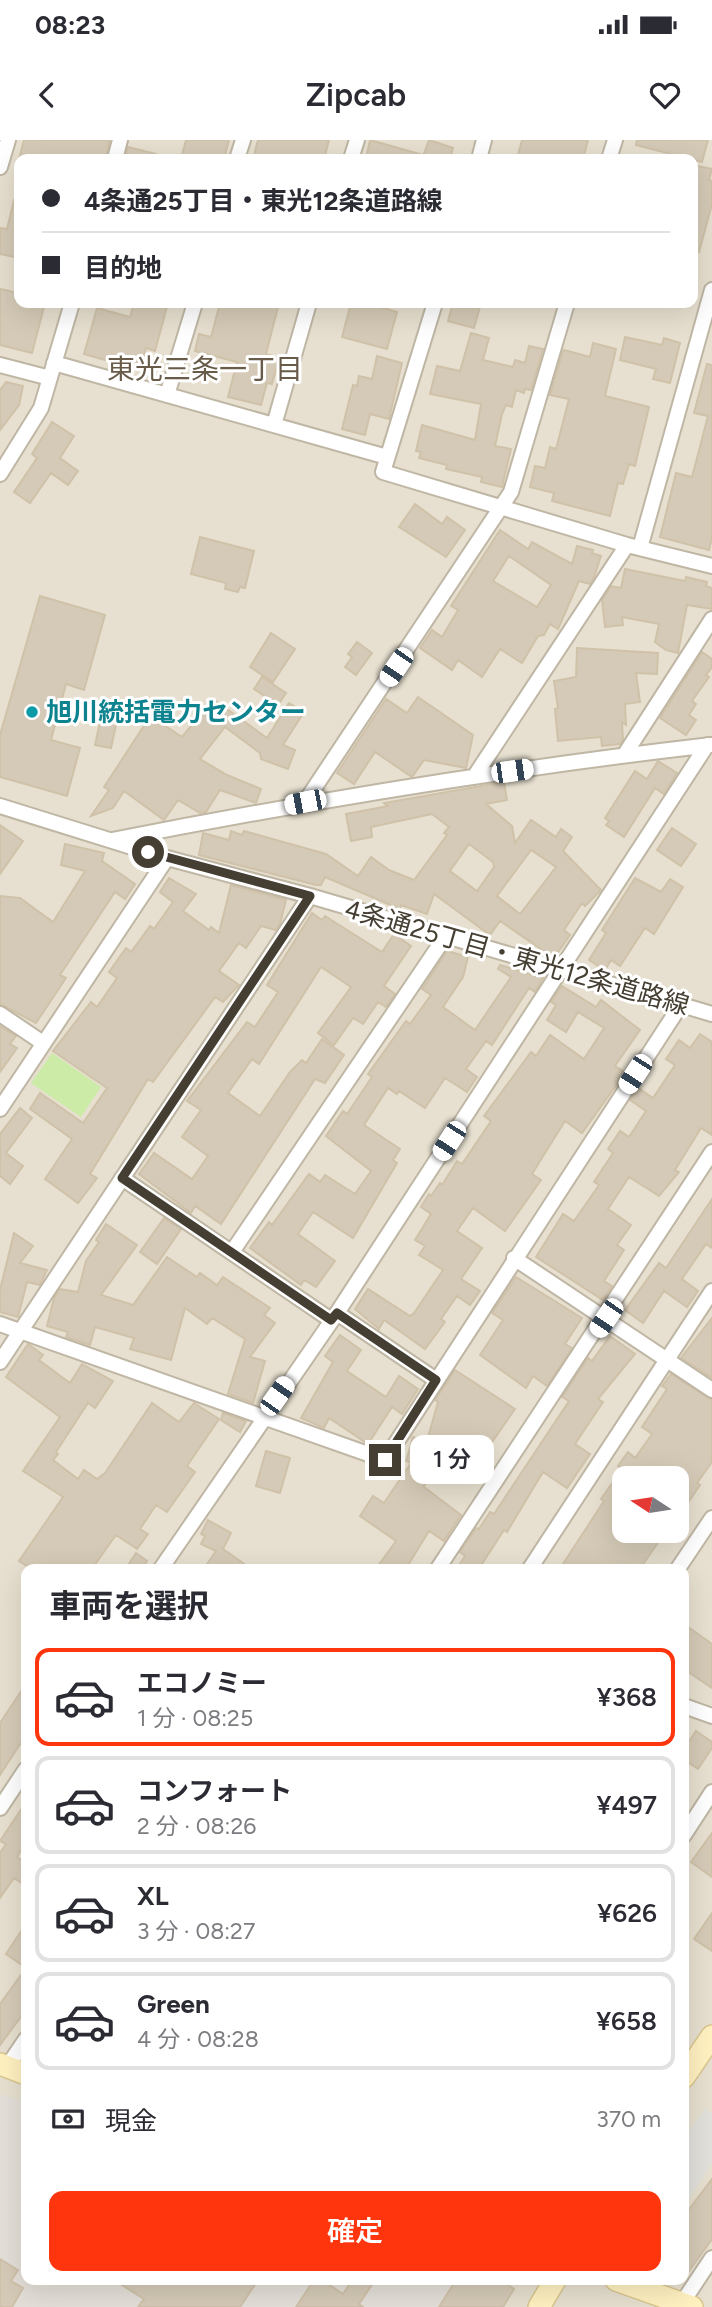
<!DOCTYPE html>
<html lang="ja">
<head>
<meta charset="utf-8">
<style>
	body { margin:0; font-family:Figtree,"Noto Sans JP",sans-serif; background:#f2f2f3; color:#2b2b33; height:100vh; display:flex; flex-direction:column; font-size:26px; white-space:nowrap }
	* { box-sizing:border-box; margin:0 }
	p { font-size:23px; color:#7c7c81 }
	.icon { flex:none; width:38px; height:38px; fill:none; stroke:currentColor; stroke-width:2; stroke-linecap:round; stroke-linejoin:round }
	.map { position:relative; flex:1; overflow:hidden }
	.sheet { position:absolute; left:21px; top:1424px; width:668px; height:721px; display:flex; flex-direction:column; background:#fff; border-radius:14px; box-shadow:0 7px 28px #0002 }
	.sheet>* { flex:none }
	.hud { position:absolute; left:14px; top:14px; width:684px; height:154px; border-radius:14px; box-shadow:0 7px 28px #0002; display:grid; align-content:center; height:154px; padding:0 28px; background:#fff }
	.needle { width:46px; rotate:282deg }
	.fabs { position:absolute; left:612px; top:1326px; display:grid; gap:14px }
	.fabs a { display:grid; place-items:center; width:77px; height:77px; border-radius:14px; background:#fff; box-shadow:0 7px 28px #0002; font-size:35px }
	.end { position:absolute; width:32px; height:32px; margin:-16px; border:9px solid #453e32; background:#fff; box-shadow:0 0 0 4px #fff }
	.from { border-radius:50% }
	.bubble { position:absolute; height:49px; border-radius:14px; background:#fff; box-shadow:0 7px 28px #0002; font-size:23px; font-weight:600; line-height:49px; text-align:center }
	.car { position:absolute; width:21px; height:42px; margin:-21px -10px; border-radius:9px; box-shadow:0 0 5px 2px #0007; background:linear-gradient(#fff 24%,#345 0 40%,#fff 0 76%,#345 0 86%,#fff 0) }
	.hud b { display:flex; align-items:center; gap:24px; height:66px; font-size:26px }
	.hud b+b { border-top:2px solid #e1e1e2 }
	.hud i { width:18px; height:18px; background:#2b2b33 }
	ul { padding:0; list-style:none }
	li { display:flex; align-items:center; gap:21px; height:98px; margin:0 14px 10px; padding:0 14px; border:4px solid #e1e1e2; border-radius:14px }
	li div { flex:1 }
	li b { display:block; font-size:26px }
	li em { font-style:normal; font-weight:600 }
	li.selected { border-color:#ff350d }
	li>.icon { width:63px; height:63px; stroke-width:1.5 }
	h2 { padding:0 28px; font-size:32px; line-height:84px }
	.pay { display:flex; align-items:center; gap:18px; height:77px; padding:0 28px; font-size:26px }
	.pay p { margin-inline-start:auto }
	.cta { display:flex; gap:14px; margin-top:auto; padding:14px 28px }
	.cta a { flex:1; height:80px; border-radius:14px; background:#ff350d; color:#fff; font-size:28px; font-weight:600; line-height:80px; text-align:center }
	.status { display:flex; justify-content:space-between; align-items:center; height:49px; padding:0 35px; background:#fff; direction:ltr }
	.status svg { height:19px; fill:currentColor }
	header { display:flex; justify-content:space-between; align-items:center; height:91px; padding:0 28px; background:#fff; font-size:32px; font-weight:600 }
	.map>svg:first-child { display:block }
	.residential { fill:#e7e0d0; fill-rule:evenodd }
	.industrial { fill:#e4dfd8 }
	.green { fill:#cbeba7 }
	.parking { fill:#e2e0db }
	.building { fill:#d5cab7; stroke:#d0c2a9; stroke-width:2; fill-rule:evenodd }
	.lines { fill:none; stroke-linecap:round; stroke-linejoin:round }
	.street-casing { stroke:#bfb6a4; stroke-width:18 }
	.secondary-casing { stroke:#dac78f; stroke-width:24 }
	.street { stroke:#fff; stroke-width:14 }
	.secondary { stroke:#fff1c0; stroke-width:21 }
	.route { stroke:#453e32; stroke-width:9 }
	.culture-dot { fill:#0f9aa8; stroke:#fff; stroke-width:2.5 }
	.labels { text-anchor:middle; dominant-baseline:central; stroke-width:6; stroke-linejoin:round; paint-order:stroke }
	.culture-label { font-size:26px; font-weight:bold; fill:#0d838f; stroke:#fff; text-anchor:start }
	.street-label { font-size:26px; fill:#453e32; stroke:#fff }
	.neighbourhood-label { font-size:28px; fill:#685c49; stroke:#fff }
</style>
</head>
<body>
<div class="status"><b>08:23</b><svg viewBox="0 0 49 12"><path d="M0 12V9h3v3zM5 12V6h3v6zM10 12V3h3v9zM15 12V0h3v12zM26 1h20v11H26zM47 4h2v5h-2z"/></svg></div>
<header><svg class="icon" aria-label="back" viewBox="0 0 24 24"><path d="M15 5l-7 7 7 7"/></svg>Zipcab<svg class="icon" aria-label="heart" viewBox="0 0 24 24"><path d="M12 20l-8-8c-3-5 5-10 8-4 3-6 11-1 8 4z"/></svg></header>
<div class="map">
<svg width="712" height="2167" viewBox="0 0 712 2167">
	<rect width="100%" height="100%" fill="#f3eee2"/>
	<!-- residential -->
	<path class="residential" d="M0,0H712V2167H0ZM19,19H693V163H19ZM625,1339H677V1391H625ZM26,1430H684V2140H26Z"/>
	<!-- industrial -->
	<path class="industrial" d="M0,1954L26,1963V2140H510L514,2149L503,2167H0Z"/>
	<!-- green -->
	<path class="green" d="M52,913L101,947L81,977L31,943Z"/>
	<!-- parking -->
	<path class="parking" d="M705,1968L712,1973V2024L684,2066V1998Z"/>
	<!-- building -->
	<path class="building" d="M24,0H109V3L106,19H19Z
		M186,0H229L224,19H181Z
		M258,0H329L324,19H253Z
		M370,0L423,15L422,19L429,0L453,8L450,19H366Z
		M522,0H588L583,19H517Z
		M637,0H708L702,22L636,5Z
		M128,7L156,14L155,19H125Z
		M693,25L712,29L709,40L712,41V64L699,112L693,111Z
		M14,60H19V118L0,114V88L7,89Z
		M0,149L19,153V163H45L32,213L0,205Z
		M134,163H168L155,211L146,208L140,230L84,214L97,168L130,177Z
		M220,163H279L266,214L279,218L272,244L267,243L261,265L228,257L237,222L195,211L199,194L211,197Z
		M351,163H366L397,172L387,209L342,197Z
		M453,163H481L474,188L448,181Z
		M471,193L489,198L483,220L513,227L515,220L525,223L529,206L543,209L531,250L525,249L524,253L516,250L512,267L506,265L502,274L495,306L511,309L502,347L481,342L482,337L446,329L447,325L419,318L421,312L416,311L422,285L475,300L481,264L430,254L437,226L460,231Z
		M625,197L662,205L664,198L680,203L670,243L653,239L656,229L620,220Z
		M593,203L616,209L605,256L649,267L635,326L629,324L623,344L618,343L610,376L552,361L554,353L530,347L535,326L545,328L550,307L556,309L569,259L550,255L562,214L564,210L590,217Z
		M377,216L402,223L389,279L370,274L365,295L342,289L353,245L357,246L359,236L372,239Z
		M707,224L712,225V398L709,410L660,397L676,333L692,337L708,276L694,273Z
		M6,242L23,246L19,265L0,290V250Z
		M52,282L74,296L60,318L78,331L68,345L51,333L30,363L14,352L37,318L32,314Z
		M415,364L442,384L447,377L465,390L446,417L399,387Z
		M500,390L528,409L532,402L572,424L577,406L593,410L592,413L601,416L594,437L590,444L579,441L558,489L550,484L544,495L538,496L522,523L500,509L482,537L458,520L452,530L420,508L432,490L442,497L458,470L451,466ZM509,416L551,445L537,467L493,441Z
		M200,397L254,411L245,448L240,447L238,452L225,449L226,443L191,434Z
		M625,429L685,441L686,437L707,442L706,446L712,448V469L687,465L678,513L666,510L655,502L659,484L622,477L623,485L605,487L602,460L611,446L621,448Z
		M40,456L105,475L84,550L66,544L51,600L80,608L67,656L0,637V595Z
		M271,493L295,509L273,542L250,527Z
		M357,502L372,513L356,535L345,527L352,517L348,514Z
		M577,508L658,513L657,534L636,533L640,562L625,564L626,585L622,582L623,600L620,604L602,606L601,597L558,601L555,569L558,568L554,541L576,537Z
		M702,512L712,519V527L706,535L709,537L692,561L696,564L689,575L696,580L686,595L660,578Z
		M262,537L286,553L278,565L254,549Z
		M418,557L473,595L466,628L424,620L412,637L375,612L354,644L337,633L386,559L407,573Z
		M152,559L169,563L164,585L182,597L213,559L267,598L289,563L304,572L283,605L295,610L288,629L261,619L260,613L225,587L200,619L227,635L261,649L256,663L220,650L206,672L200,673L178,660L164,680L124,651L113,668L91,676L109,650L104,647L147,581Z
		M102,573L118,576L111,608L95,605Z
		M658,621L677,633L664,654L655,648L624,697L606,685L609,681L605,678L635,631L647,639Z
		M504,642L507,660L486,664L512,686L515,703L531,680L556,697L561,689L572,697L563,711L601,750L585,766L582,763L564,790L570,795L554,818L500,781L490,795L434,754L427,774L401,765L400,769L325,737L321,745H316L199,715L203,693L229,700L231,691L242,695L244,691L326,714L358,736L371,717L389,730L414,740L447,695L444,693L449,687L432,674L371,687L372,697L351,701L346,674L388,666L384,663ZM469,704L493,722L494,727L477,751L450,731ZM531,710L556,727L520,774L497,756Z
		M0,685L23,701L0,734Z
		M672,688L696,704L681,726L657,710Z
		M65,704L104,713L102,721L135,744L125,759L115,752L60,835L66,838L36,883L0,864V756L20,758L53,782L85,731L61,725Z
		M169,738L196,754L183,771L209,790L211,787L219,793L231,745L286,760L280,784L276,790L261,786L246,808L239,803L219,831L239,845L223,862L215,857L153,942L148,939L90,1034L97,1038L78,1063L45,1039L72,999L30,969L40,953L83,983L107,948L53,911L91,862L97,867L117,838L109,832L126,808L131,812L150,786L154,789L173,762L160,752Z
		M635,738L661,752L670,739L683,747L654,794L645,788L620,826L611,820L605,830L589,820L606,793L602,790Z
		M312,773L322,780L325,776L382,812L394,794L411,806L384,846L395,854L386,867L378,862L363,884L353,878L334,905L318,893L351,847L321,827L259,924L252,919L228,953L260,976L290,932L302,920L306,923L322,899L344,915L325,943L315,939L221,1084L195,1066L191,1073L139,1034L154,1013L192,1039L208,1016L182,997L201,970L187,961L247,882L255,887L278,852L267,845Z
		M447,811L468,817L463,837L443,867L475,890L511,837L498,829L500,825L543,838L535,852L529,848L492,905L486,901L466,929L477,937L467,952L445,938L425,968L399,951L397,954L388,948L364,985L400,1009L393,1020L397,1023L353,1098L313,1072L298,1094L335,1121L316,1147L304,1140L301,1145L250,1108L269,1082L272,1085L309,1034L320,1042L325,1035L355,1054L371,1031L326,996L343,971L347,974L372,937L368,934L406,881L410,884L431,855L422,849Z
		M562,846L596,867L601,860L640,890L615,926L623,931L622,937L582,993L565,981L532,1034L541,1040L505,1091L473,1068L457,1091L482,1108L461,1139L480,1151L470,1165L457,1156L441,1179L445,1182L425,1209L384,1180L379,1189L355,1169L368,1149L410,1176L414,1173L443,1130L419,1115L425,1106L415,1100L431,1074L421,1067L429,1054L431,1056L440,1043L442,1045L457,1021L462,1024L491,981L484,976L531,912L536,916L550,895L584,919L604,888L578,872L566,892L547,880L556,865L551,862Z
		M0,886L16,896L10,904L17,908L0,932Z
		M700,894L712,902V995L701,988L675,1030L679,1032L659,1056L629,1037L608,1069L631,1085L617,1105L624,1110L604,1141L612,1146L603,1160L536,1117L563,1074L574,1081L599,1045L594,1042L613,1013L608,1009L620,991L629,997L646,971L630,960L638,948L653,958L675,925L666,919L679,900L690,908Z
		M20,968L32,978L6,1013L23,1026L10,1044L0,1036V994Z
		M712,1059V1108L706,1104L682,1139L698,1151L687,1167L664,1151L643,1183L625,1170L659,1123L666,1128Z
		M164,1078L181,1089L157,1124L140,1112Z
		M106,1084L137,1105L101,1155L133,1165L167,1117L197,1137L200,1133L217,1145L223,1137L270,1168L264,1175L275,1183L250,1217L265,1221L253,1263L228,1254L245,1199L212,1178L207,1184L185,1168L171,1220L130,1209L134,1198L95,1187L90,1205L66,1197L68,1192L47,1186L54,1158L60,1149L78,1152L86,1121L99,1102L96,1100Z
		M14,1093L33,1106L20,1123L47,1130L40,1145L27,1142L18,1177L0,1172V1150Z
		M516,1137L582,1178L565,1204L572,1208L547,1246L533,1236L526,1248L480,1215L503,1180L492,1173Z
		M712,1178V1238L681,1218Z
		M340,1195L361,1210L347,1231L386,1257L399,1236L418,1249L402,1274L392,1267L368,1304L329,1278L324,1288L301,1278L333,1222L325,1216Z
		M610,1196L635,1214L598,1259L603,1262L575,1304L590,1314L567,1348L543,1332L507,1392L504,1390L478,1430H456L465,1416L460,1412L476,1388L479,1389L490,1372L494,1374L569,1261L562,1257L588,1218L592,1221Z
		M28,1204L43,1215L39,1220L70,1243L82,1224L113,1241L95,1268L88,1263L56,1312L58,1314L53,1320L78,1339L84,1330L97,1339L105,1333L152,1263L179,1282L194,1263L219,1279L187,1326L195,1332L167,1372L156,1365L140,1389L148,1394L137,1409L116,1395L91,1430H33L19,1421L63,1357L23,1331L60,1277L6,1237Z
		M455,1230L515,1269L470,1334L453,1323L435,1318L424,1347L461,1375L444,1401L429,1391L405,1430H375L396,1401L360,1376L373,1356L384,1363L411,1323L406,1321L413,1297L427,1301L438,1262L435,1260Z
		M671,1234L712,1260V1322L697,1343L700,1345L677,1379V1339H625V1391H666L639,1430H559L604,1361L601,1359L622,1329L618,1326L628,1312L635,1318L652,1294L642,1287L667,1249L662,1246Z
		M223,1273L246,1281L240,1292L221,1280Z
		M266,1311L290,1318L280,1353L256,1346Z
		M208,1380L231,1393L223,1409L253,1430H203L216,1411L201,1404L205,1396L201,1394Z
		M136,1413L147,1421L141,1430H125Z
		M684,1484L712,1504V1548L684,1529Z
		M26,1544V1595L0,1635V1583Z
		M696,1591L712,1602V1608L698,1629L684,1620V1609Z
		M26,1662V1702L17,1717L26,1723V1746L14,1738L0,1758V1713L6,1704L0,1701Z
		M712,1693V1737L691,1722Z
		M712,1773V1811L694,1799Z
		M26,1784V1870L0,1905V1864L26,1828L6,1814Z
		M712,2039V2099L684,2138V2076Z
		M0,2119L18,2130L11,2141L23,2148L12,2167H0Z
		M114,2140H258L240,2167H138L144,2159Z
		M314,2140H322L343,2154L352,2140H375L359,2164L363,2167H296Z
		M456,2140H501L514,2149L503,2167H439Z"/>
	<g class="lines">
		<defs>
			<path id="street" d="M115,19L120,0
				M237,19L243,0
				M351,19L357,0
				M479,19L484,0
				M609,19L615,0
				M0,27L8,0
				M435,163L383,332L627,405L712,426
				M54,223L387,317
				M0,225L50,238
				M167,255L195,163
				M274,285L309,163
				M0,334L41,268L72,163
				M640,408L712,150
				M625,614L712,479
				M474,637L627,405
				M305,662L511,352L567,163
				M0,666L167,718L310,756L712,874
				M112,700C311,661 510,628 711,605
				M0,874L43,903
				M0,969L167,718
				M122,1038L331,1180
				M232,1112L445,797
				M514,1118L712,1250
				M337,1173L436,1240
				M0,1184L385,1320L680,866
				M0,1222L310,756
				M160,1430L337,1173L707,605
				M437,1430L712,1012
				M529,1430L712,1151
				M677,1430L712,1378
				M684,1566L712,1576
				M0,1668L26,1629
				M684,1695L712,1652
				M7,1927L26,1899
				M682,2163L712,2118"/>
			<path id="secondary" d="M0,1924L26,1934
				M684,1937L712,1896
				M616,2140L692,2167
				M539,2167L555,2140"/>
		</defs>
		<!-- street casing -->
		<use href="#street" class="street-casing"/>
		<!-- secondary casing -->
		<use href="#secondary" class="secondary-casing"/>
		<!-- street -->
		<use href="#street" class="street"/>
		<!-- secondary -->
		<use href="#secondary" class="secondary"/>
	</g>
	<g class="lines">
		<!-- route -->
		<path class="route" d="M148,712L310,756L122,1038L331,1180L337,1173L436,1240L385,1320"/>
	</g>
	<!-- markers -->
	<circle class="culture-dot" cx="32" cy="572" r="7"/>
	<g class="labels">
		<!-- culture labels -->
		<g class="culture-label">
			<text x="46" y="572">旭川統括電力センター</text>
		</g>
		<!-- street labels -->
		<g class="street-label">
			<text transform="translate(517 817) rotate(16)">4条通25丁目・東光12条道路線</text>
		</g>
		<!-- neighbourhood labels -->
		<g class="neighbourhood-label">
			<text x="205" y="229">東光三条一丁目</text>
		</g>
	</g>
</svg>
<div class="fabs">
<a><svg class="needle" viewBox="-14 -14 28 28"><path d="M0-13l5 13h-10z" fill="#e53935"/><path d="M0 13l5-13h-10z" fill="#7c7c81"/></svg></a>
</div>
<i class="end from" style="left:148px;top:712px"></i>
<i class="end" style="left:385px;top:1320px"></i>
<div class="bubble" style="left:410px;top:1295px;width:84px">1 分</div>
<i class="car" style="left:396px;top:527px;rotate:214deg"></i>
<i class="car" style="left:512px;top:631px;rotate:82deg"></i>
<i class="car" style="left:305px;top:662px;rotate:259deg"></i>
<i class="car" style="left:635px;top:934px;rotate:213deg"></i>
<i class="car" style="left:449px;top:1001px;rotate:213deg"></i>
<i class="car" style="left:606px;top:1178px;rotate:214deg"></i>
<i class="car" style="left:277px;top:1256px;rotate:35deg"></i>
<div class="hud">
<b><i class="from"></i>4条通25丁目・東光12条道路線</b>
<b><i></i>目的地</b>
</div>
<section class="sheet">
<h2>車両を選択</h2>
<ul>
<li class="selected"><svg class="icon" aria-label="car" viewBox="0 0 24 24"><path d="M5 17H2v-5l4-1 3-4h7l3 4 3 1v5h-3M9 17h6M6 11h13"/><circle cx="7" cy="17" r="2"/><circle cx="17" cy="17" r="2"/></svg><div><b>エコノミー</b><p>1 分 · 08:25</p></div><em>¥368</em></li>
<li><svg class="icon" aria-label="car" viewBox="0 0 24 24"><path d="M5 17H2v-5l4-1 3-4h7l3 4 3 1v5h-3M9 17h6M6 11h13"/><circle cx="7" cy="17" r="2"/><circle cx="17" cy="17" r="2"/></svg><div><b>コンフォート</b><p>2 分 · 08:26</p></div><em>¥497</em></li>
<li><svg class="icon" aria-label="car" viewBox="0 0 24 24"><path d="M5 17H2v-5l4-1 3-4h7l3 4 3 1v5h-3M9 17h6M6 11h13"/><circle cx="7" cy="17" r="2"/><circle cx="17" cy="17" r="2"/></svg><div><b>XL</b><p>3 分 · 08:27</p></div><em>¥626</em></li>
<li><svg class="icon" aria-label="car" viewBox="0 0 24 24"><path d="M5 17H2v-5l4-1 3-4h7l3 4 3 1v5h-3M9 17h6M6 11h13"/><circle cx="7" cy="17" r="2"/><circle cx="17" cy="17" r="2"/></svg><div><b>Green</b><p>4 分 · 08:28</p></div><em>¥658</em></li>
</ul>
<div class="pay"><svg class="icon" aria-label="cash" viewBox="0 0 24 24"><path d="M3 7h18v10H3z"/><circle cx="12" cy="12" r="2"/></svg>現金<p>370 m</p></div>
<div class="cta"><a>確定</a></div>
</section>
</div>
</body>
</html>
